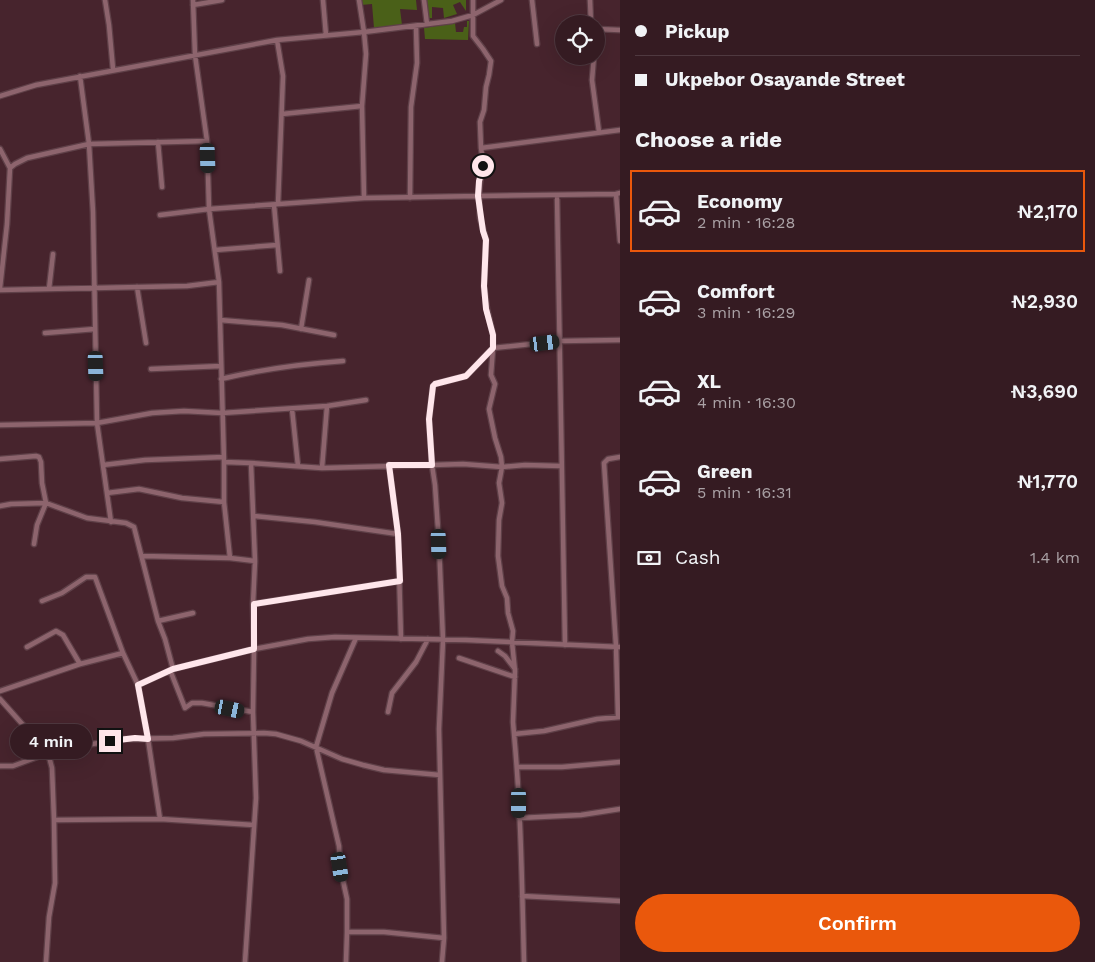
<!DOCTYPE html>
<html lang="en">
<head>
<meta charset="utf-8">
<style>
	body { margin:0; font-family:"Work Sans",sans-serif; background:#3d242a; color:#f1f3f6; height:100vh; display:flex; flex-direction:column; font-size:19px; white-space:nowrap }
	* { box-sizing:border-box; margin:0 }
	p { font-size:16px; color:#aaa1a5 }
	.icon { flex:none; width:28px; height:28px; fill:none; stroke:currentColor; stroke-width:2; stroke-linecap:round; stroke-linejoin:round }
	.map { position:relative; flex:1; overflow:hidden }
	.side { display:flex; flex-direction:column; background:#351b22; width:475px }
	.side>* { flex:none }
	.guide { display:grid; align-content:center; height:110px; padding:0 15px; background:#351b22 }
	.fabs { position:absolute; left:555px; top:15px; display:grid; gap:10px }
	.fabs a { display:grid; place-items:center; width:50px; height:50px; border-radius:50%; background:#351b22; box-shadow:0 5px 20px #0002,0 0 0 1px #4f3940; font-size:25px }
	.end { position:absolute; width:22px; height:22px; margin:-11px; border:6px solid #ffe6eb; background:#111; box-shadow:0 0 0 2px #111 }
	.from { border-radius:50% }
	.bubble { position:absolute; height:35px; border-radius:18px; background:#351b22; box-shadow:0 5px 20px #0002,0 0 0 1px #4f3940; font-size:16px; font-weight:600; line-height:35px; text-align:center }
	.car { position:absolute; width:15px; height:30px; margin:-15px -8px; border-radius:6px; box-shadow:0 0 4px 1px #0007; background:linear-gradient(#222 24%,#8ab4d8 0 40%,#222 0 76%,#8ab4d8 0 86%,#222 0) }
	.guide b { display:flex; align-items:center; gap:18px; height:48px; font-size:19px }
	.guide b+b { border-top:1px solid #4f3940 }
	.guide i { width:12px; height:12px; background:#f1f3f6 }
	ul { padding:0; list-style:none }
	li { display:flex; align-items:center; gap:15px; height:82px; margin:0 10px 8px; padding:0 5px; border:2px solid transparent; border-radius:0px }
	li div { flex:1 }
	li b { display:block; font-size:19px }
	li em { font-style:normal; font-weight:600 }
	li.current { border-color:#ea580c }
	li>.icon { width:45px; height:45px; stroke-width:1.5 }
	h2 { padding:0 15px; font-size:22px; line-height:60px }
	.pay { display:flex; align-items:center; gap:12px; height:55px; padding:0 15px; font-size:19px }
	.pay p { margin-inline-start:auto }
	.primary-button { display:flex; gap:10px; margin-top:auto; padding:10px 15px }
	.primary-button a { flex:1; height:58px; border-radius:30px; background:#ea580c; color:#fff; font-size:20px; font-weight:600; line-height:58px; text-align:center }
	main { display:flex; flex:1; min-height:0 }
	.map>svg:first-child { display:block }
	.forest { fill:#4a6018 }
	.lines { fill:none; stroke-linecap:round; stroke-linejoin:round }
	.minor-casing { stroke:#5f4048; stroke-width:7 }
	.minor { stroke:#8d646d; stroke-width:4.5 }
	.route { stroke:#ffe6eb; stroke-width:6 }
</style>
</head>
<body>
<main>
<div class="map">
<svg width="620" height="962" viewBox="0 0 620 962">
	<rect width="100%" height="100%" fill="#47242d"/>
	<!-- forest -->
	<path class="forest" d="M360,0H416L417,10L400,9L402,25L374,28L372,4L361,5Z
		M425,0H466V11L460,2L453,5L457,14L444,18L443,8L432,7V18H425Z
		M467,21H469L468,40L425,39L424,28L455,23L456,32H463L464,27H467Z"/>
	<g class="lines">
		<defs>
			<path id="minor" d="M105,0L109,25L113,69
				M193,0L195,55L207,141L209,209L364,198L479,196L480,218L486,240L484,287L487,309L493,335V348L560,341L620,340
				M323,0L326,35
				M359,0L364,32L366,54L362,106L364,198
				M424,0L427,24
				M473,0V36L483,49L491,61L489,75L486,87L484,110L480,122L481,148
				M532,0L537,44
				M590,0L591,24
				M193,5L222,0
				M596,29L620,30
				M277,40L283,76L278,204
				M594,56L592,80L599,132
				M80,76L89,144L93,212L97,423L111,522
				M0,96L36,85L277,40L364,32L452,21L473,15L501,0
				M282,114L362,106
				M158,142L162,187
				M0,149L10,168L7,224L0,288
				M10,168L15,164L27,158L89,144L207,141
				M620,193L616,194L620,241
				M616,194L479,196C479,179 485,164 481,148L620,130
				M557,195L565,645
				M410,198L411,107L417,63L416,26
				M274,205L280,271
				M160,215L209,209L219,282L224,462V502L230,558
				M215,250L277,245
				M137,287L146,343
				M49,289L53,254
				M0,290L187,286L219,282
				M220,320L282,325L334,335
				M301,329L309,280
				M45,333L95,329
				M493,348L491,375L495,384L489,409L495,438L501,457L502,467L499,483L502,503L499,520L498,556L502,586L507,598L508,613L513,631L512,642L515,671L513,722L514,734L544,731L597,719L620,717
				M492,349L466,376L435,384L433,386L429,419L432,465L463,464L502,467L525,465L561,466
				M151,369L221,366
				M221,379C263,369 300,364 343,361
				M292,409L298,466
				M0,425L97,423L152,413L184,411L222,413L327,406L366,400
				M0,459L36,456L39,457L41,462L42,483L46,503L37,525L34,544
				M251,463L322,468L432,465L435,485L439,544L443,640L439,729L444,938L442,962
				M103,465L145,460L224,457
				M389,465L398,534L401,639
				M322,468L327,406
				M107,493L139,489L182,498L224,502
				M0,506L11,504L46,503L87,518L126,523L134,527L158,621L165,639L173,669
				M254,516L315,522L398,534
				M142,556L230,558L255,561
				M42,601L62,593L86,577H95L123,653
				M253,604L400,581
				M158,621L193,613
				M356,638L332,693L316,747L339,846L340,867L347,899V932H384L444,938
				M27,647L56,631L63,635L80,664
				M498,651L505,656L515,669
				M459,658L515,677
				M170,670L185,708L192,703H202L253,712
				M138,685L173,669L254,649L253,604L255,561L251,463L224,462
				M0,691L80,664L123,653L138,685L148,739L160,819
				M0,699L48,753L52,768L54,820
				M388,712L392,693L416,662L428,639
				M618,717L616,646L604,463L608,459L620,457
				M514,734C521,809 522,886 524,962
				M49,756L79,746L125,739L173,738L204,734L264,733L276,734L301,741L342,759L363,765L384,770L440,775
				M0,766H13L48,753
				M517,767H562L620,762
				M519,818L581,815L620,809
				M522,896L620,901
				M46,962L49,917L55,883L54,820L160,819L254,825
				M245,962L256,798L253,712L254,649L308,639L335,637L466,640L620,647
				M346,962L347,932"/>
		</defs>
		<!-- minor casing -->
		<use href="#minor" class="minor-casing"/>
		<!-- minor -->
		<use href="#minor" class="minor"/>
	</g>
	<g class="lines">
		<!-- route -->
		<path class="route" d="M110,741L135,738L148,739L138,685L173,669L254,649V604L400,581L398,534L389,465H432L429,419L433,386L435,384L466,376L493,348V335L486,309L484,286L486,240L483,231L478,196L479,181L483,166"/>
	</g>
</svg>
<div class="fabs">
<a><svg class="icon" aria-label="locate" viewBox="0 0 24 24"><circle cx="12" cy="12" r="6"/><path d="M12 2v4M12 18v4M2 12h4M18 12h4"/></svg></a>
</div>
<i class="end from" style="left:483px;top:166px"></i>
<i class="end" style="left:110px;top:741px"></i>
<div class="bubble" style="left:10px;top:724px;width:82px">4 min</div>
<i class="car" style="left:208px;top:158px;rotate:178deg"></i>
<i class="car" style="left:545px;top:343px;rotate:83deg"></i>
<i class="car" style="left:96px;top:366px;rotate:178deg"></i>
<i class="car" style="left:439px;top:544px;rotate:178deg"></i>
<i class="car" style="left:230px;top:709px;rotate:102deg"></i>
<i class="car" style="left:519px;top:803px;rotate:180deg"></i>
<i class="car" style="left:340px;top:867px;rotate:171deg"></i>
</div>
<section class="side">
<div class="guide">
<b><i class="from"></i>Pickup</b>
<b><i></i>Ukpebor Osayande Street</b>
</div>
<h2>Choose a ride</h2>
<ul>
<li class="current"><svg class="icon" aria-label="car" viewBox="0 0 24 24"><path d="M5 17H2v-5l4-1 3-4h7l3 4 3 1v5h-3M9 17h6M6 11h13"/><circle cx="7" cy="17" r="2"/><circle cx="17" cy="17" r="2"/></svg><div><b>Economy</b><p>2 min · 16:28</p></div><em>₦2,170</em></li>
<li><svg class="icon" aria-label="car" viewBox="0 0 24 24"><path d="M5 17H2v-5l4-1 3-4h7l3 4 3 1v5h-3M9 17h6M6 11h13"/><circle cx="7" cy="17" r="2"/><circle cx="17" cy="17" r="2"/></svg><div><b>Comfort</b><p>3 min · 16:29</p></div><em>₦2,930</em></li>
<li><svg class="icon" aria-label="car" viewBox="0 0 24 24"><path d="M5 17H2v-5l4-1 3-4h7l3 4 3 1v5h-3M9 17h6M6 11h13"/><circle cx="7" cy="17" r="2"/><circle cx="17" cy="17" r="2"/></svg><div><b>XL</b><p>4 min · 16:30</p></div><em>₦3,690</em></li>
<li><svg class="icon" aria-label="car" viewBox="0 0 24 24"><path d="M5 17H2v-5l4-1 3-4h7l3 4 3 1v5h-3M9 17h6M6 11h13"/><circle cx="7" cy="17" r="2"/><circle cx="17" cy="17" r="2"/></svg><div><b>Green</b><p>5 min · 16:31</p></div><em>₦1,770</em></li>
</ul>
<div class="pay"><svg class="icon" aria-label="cash" viewBox="0 0 24 24"><path d="M3 7h18v10H3z"/><circle cx="12" cy="12" r="2"/></svg>Cash<p>1.4 km</p></div>
<div class="primary-button"><a>Confirm</a></div>
</section>
</main>
</body>
</html>
